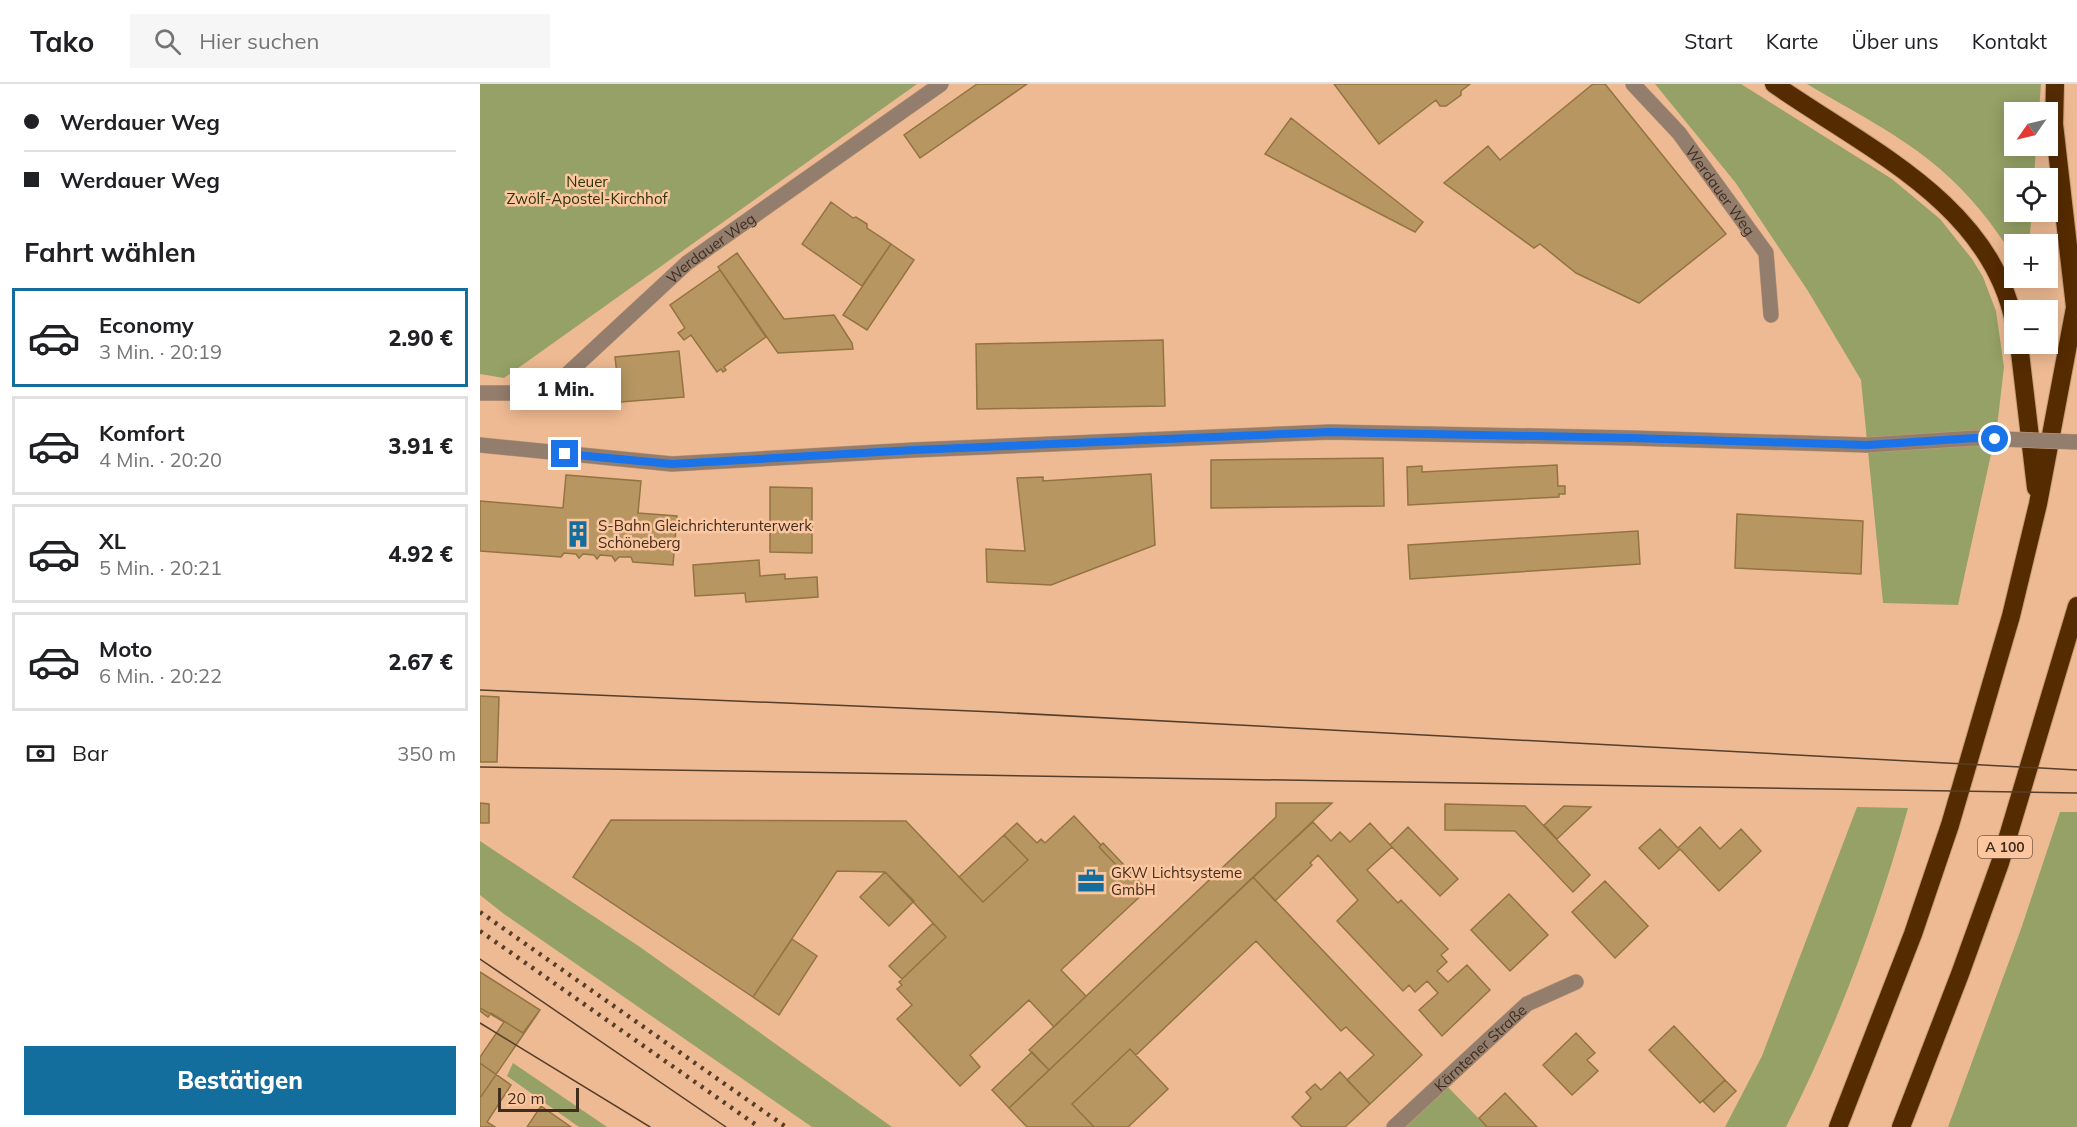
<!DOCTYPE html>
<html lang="de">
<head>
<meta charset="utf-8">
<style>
	body { margin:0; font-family:Mulish,sans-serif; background:#f6f6f6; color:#202124; height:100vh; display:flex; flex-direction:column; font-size:22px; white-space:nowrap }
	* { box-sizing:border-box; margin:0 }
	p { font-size:20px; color:#757577 }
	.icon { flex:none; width:33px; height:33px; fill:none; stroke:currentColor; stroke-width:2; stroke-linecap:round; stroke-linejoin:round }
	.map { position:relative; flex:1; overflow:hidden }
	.drawer { display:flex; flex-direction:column; background:#fff; width:480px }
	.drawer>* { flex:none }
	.guide { display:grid; align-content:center; height:132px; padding:0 24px; background:#fff }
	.needle { width:39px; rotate:236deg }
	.controls { position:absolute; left:1524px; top:18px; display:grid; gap:12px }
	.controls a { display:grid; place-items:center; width:54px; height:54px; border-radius:0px; background:#fff; box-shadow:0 3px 15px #0003; font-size:30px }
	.scale { position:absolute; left:18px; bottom:15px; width:81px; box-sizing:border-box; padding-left:6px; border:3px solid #412d1d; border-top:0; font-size:16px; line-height:21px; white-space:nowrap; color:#412d1d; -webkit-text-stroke:4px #fcc7a0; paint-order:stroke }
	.end { position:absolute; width:27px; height:27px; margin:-14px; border:8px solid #1a73e8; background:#fff; box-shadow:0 0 0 3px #fff }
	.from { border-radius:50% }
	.bubble { position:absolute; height:42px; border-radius:0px; background:#fff; box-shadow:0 3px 15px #0003; font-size:20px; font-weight:800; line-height:42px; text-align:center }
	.guide b { display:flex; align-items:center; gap:21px; height:57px; font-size:22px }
	.guide b+b { border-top:2px solid #e0e0e0 }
	.guide i { width:15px; height:15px; background:#202124 }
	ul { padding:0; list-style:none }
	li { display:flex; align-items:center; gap:18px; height:99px; margin:0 12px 9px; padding:0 12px; border:3px solid #e0e0e0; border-radius:0px }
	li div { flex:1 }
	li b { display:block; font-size:22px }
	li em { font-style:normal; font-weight:800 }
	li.current { border-color:#146e9d }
	li>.icon { width:54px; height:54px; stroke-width:1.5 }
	h2 { padding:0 24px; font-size:27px; line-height:72px }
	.pay { display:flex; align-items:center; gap:15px; height:66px; padding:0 24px; font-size:22px }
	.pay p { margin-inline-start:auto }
	.cta { display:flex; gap:12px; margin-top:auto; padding:12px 24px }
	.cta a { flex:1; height:69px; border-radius:0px; background:#146e9d; color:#fff; font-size:24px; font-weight:800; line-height:69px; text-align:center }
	header { display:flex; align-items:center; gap:36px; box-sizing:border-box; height:84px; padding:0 30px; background:#fff; border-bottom:2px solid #e0e0e0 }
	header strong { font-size:28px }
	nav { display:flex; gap:33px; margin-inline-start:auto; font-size:21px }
	.search { width:420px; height:54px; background:#f6f6f6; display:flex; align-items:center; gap:15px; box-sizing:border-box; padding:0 21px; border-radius:0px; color:#757577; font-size:22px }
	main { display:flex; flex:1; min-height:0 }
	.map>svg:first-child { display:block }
	.green { fill:#95a166 }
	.building { fill:#b79662; stroke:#937440; stroke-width:1.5 }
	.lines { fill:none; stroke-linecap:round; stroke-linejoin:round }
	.minor-casing { stroke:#c89b79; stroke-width:16 }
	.highway-casing { stroke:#c89b79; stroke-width:20 }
	.minor { stroke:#937e6e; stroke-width:15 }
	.highway { stroke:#552b01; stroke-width:18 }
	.tram { stroke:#563e2b; stroke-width:1.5 }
	.rail { stroke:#563e2b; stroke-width:4.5; stroke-dasharray:3 6; stroke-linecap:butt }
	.minor-bridge-casing { stroke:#c89b79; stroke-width:16; stroke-linecap:butt }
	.minor-bridge { stroke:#937e6e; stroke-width:15 }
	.route { stroke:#1a73e8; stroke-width:8 }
	.labels { text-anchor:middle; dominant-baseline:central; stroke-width:5; stroke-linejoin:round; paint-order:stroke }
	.shield { fill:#fcc7a0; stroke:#795b44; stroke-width:1.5 }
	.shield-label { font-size:14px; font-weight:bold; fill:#412d1d }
	.park-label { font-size:15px; fill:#2d340b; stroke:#fcc7a0 }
	.street-label { font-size:15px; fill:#412d1d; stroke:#fcc7a0 }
	.poi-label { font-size:15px; fill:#412d1d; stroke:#fcc7a0; text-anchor:start }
</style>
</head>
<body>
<header>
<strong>Tako</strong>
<div class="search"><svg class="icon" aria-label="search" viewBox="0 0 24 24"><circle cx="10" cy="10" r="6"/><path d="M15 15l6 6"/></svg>Hier suchen</div>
<nav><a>Start</a><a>Karte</a><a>Über uns</a><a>Kontakt</a></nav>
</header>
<main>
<section class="drawer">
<div class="guide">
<b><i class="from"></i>Werdauer Weg</b>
<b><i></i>Werdauer Weg</b>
</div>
<h2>Fahrt wählen</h2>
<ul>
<li class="current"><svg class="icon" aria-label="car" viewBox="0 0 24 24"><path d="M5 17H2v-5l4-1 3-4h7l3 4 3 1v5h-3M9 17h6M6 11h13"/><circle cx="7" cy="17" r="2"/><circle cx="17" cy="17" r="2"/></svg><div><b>Economy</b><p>3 Min. · 20:19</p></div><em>2.90 €</em></li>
<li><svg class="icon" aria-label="car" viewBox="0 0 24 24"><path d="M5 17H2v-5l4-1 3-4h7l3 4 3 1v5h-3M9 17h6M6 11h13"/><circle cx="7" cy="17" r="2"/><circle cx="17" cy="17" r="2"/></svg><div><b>Komfort</b><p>4 Min. · 20:20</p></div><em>3.91 €</em></li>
<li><svg class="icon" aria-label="car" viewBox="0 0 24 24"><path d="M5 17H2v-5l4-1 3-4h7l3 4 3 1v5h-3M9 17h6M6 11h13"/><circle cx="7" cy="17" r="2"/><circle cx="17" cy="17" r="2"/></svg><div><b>XL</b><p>5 Min. · 20:21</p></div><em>4.92 €</em></li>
<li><svg class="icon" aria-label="car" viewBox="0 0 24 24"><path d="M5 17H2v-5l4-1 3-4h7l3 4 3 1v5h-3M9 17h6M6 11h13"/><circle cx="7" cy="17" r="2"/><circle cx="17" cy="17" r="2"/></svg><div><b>Moto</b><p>6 Min. · 20:22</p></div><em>2.67 €</em></li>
</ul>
<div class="pay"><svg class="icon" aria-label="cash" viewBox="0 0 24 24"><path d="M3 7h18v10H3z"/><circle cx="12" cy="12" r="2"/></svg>Bar<p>350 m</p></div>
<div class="cta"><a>Bestätigen</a></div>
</section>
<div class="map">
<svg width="1597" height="1043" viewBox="0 0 1597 1043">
	<rect width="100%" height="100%" fill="#eeba93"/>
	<!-- green -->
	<path class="green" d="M0,0H437L24,294L0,290Z
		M1175,0H1261L1412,95L1460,135L1492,175L1503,193L1516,227L1524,283L1517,343L1478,521L1403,519L1381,296L1328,207L1255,98Z
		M1327,0H1561L1559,28H1534V62H1556L1554,94H1534V128H1552L1549,160H1534V174C1514,141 1490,111 1460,85C1421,51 1372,27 1327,0Z
		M1377,723L1428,724C1398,833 1357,942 1306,1043H1245L1282,972Z
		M1580,728H1597V1043H1468L1541,845Z
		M0,757L160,863L412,1043H332L24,830L0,811Z
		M33,979L127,1043H99L27,992Z
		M963,998L1007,1043H914Z"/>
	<!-- building -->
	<path class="building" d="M497,0H547L440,74L424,51Z
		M854,0H990L981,7V11L966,22H960L956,16L899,60Z
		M1113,0H1125L1246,150L1159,219L1096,189L1060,160L1054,164L964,99L1008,62L1020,76Z
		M811,34L943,138L935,148L785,70Z
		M351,118L373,134L376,133L387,140V144L411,160L382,202L322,160Z
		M411,160L434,176L387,246L363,231Z
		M257,169L304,235L354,231L372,259L373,265L298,269L238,183Z
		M240,186L286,253L244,283L246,286L243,288L241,285L237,288L211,251L204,256L198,249L205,244L190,221Z
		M683,256L685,322L497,325L496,260Z
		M199,267L204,313L140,318L135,273Z
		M903,374L904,422L731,424V376Z
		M1077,381L1078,402H1085V410H1079V413L928,421L927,383L942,382V388Z
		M671,390L675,461L571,501L507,498L506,465L545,467L537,394L563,393V397Z
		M86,391L161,397L158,429L197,432L193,481L153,478L151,473H139L135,477L132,472L120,471L117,475L114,471L103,470L99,474L96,470L84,469L81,473L0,467V417L83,424Z
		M290,403L332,404V469L290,468Z
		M1257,430L1383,437L1381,490L1255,484Z
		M1158,447L1160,480L930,495L928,461Z
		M279,476L280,492L305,490V495L337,493L338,513L266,518L265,509L215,512L213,481Z
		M0,612L19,613L17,678H0Z
		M0,719L9,720V739H0Z
		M796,719H852L569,986L549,966L796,733Z
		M965,720L1045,722L1110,791L1093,808L1035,747L965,746Z
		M1084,722L1111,723L1077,755L1064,741Z
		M594,732L621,761L619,763L640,785L644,781L667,806L581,886L606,912L574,943L549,916L490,971L500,983L480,1002L417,935L432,921L417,905L422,901L419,898L466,853L405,788L357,787L273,913L93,793L131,736L426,737L503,818L548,776L524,751L537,739L557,759L561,755L565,759Z
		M833,738L851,757L860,748L870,758L890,739L912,763L887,786L918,819L921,816L968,865L961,871L967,878L957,887L968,898L987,881L1010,906L962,952L939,926L958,909L947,897L935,908L929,901L923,907L857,837L878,816L838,771L830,779L832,781L795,817L773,793Z
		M928,743L978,795L960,812L910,761Z
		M1220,743L1240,765L1261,745L1281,767L1239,807L1200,765L1179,785L1159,764L1180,745L1198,764Z
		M524,751L548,776L503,818L479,793Z
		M623,759L644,781L640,785L619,763Z
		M405,788L434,817L409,842L380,813Z
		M773,793L942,971L890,1020L867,996L894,971L866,943L861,947L776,857L656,971L650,965L592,1020L614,1043H547L529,1024Z
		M1125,797L1168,842L1135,874L1092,828Z
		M1029,810L1068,851L1030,887L991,846Z
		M453,839L466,853L422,895L409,882Z
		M312,855L337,872L299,931L273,913Z
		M0,888L60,926L43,949L11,929L8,933L0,927Z
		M0,888L60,926L0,1014V973L24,938L0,924Z
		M1194,942L1245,996L1220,1019L1169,966Z
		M1096,949L1115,969L1107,976L1118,987L1092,1011L1063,981Z
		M650,965L688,1005L648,1043H614L592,1020Z
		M552,968L569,986L529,1024L512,1006Z
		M0,979L31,1001L7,1038L15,1043H0Z
		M860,988L890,1020L865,1043H822L812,1033L831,1014L826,1008L835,1000L841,1006Z
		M1245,996L1256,1007L1234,1028L1223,1017Z
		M1025,1009L1057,1043H1007L999,1034Z
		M61,1022L91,1043H47Z"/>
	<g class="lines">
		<defs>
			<g id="minor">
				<path id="s1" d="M1153,0L1199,49L1286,169L1291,231"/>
				<path id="s2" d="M0,309H57L84,293L207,179L461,0"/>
				<path d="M0,361L192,380L434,366L850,348L1151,354L1387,361"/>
				<path id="s3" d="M914,1043L1047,920L1096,898"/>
			</g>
			<path id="highway" d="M1294,0C1384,63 1510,119 1534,238
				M1575,0L1574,40L1595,223
				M1539,260L1556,404
				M1358,1043L1433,850L1470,741L1531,532L1558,420L1597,213
				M1421,1043L1480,890L1520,779L1597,522"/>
		</defs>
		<!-- minor casing -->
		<use href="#minor" class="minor-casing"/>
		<!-- highway casing -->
		<use href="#highway" class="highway-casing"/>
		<!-- minor -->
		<use href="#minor" class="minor"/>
		<!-- highway -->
		<use href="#highway" class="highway"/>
		<!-- tram -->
		<path class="tram" d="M0,606L515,628L1597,686
			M0,683L1597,709
			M0,875L246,1043
			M0,939L170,1043"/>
		<!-- rail -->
		<path class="rail" d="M0,828L306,1043
			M0,847L279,1043"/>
		<defs>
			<path id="minor-bridge" d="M1387,361L1495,354L1597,358"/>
		</defs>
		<!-- minor-bridge casing -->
		<use href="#minor-bridge" class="minor-bridge-casing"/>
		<!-- minor-bridge -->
		<use href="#minor-bridge" class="minor-bridge"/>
	</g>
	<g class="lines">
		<!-- route -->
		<path class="route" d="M85,370L192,380L434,366L850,348L1151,354L1387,361L1495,354L1515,355"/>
	</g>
	<!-- icons -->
	<defs>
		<symbol id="building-bare" viewBox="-9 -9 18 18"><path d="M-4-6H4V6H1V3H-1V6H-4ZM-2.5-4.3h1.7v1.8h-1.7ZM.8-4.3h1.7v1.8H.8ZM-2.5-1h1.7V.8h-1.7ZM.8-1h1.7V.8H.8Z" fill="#146e9d" stroke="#fcc7a0" stroke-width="2.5" paint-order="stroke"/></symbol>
		<symbol id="office-bare" viewBox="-9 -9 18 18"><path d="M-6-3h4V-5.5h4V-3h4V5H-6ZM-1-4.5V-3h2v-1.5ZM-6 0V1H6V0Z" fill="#146e9d" stroke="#fcc7a0" stroke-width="2.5" paint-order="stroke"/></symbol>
	</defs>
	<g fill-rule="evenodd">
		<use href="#building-bare" x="79" y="431" width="38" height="38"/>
		<use href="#office-bare" x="592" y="778" width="38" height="38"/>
	</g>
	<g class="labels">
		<!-- shield labels -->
		<rect class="shield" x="1498" y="752" width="54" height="22" rx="4.5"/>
		<g class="shield-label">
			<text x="1525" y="763">A 100</text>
		</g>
		<!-- park labels -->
		<g class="park-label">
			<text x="107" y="97">Neuer<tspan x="107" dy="17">Zwölf-Apostel-Kirchhof</tspan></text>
		</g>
		<!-- street labels -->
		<g class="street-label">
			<text stroke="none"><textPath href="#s1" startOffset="138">Werdauer Weg</textPath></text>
			<text stroke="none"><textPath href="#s2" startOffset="284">Werdauer Weg</textPath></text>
			<text stroke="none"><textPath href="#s3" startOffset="117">Kärntener Straße</textPath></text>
		</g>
		<!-- poi labels -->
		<g class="poi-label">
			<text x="118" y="441">S-Bahn Gleichrichterunterwerk<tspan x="118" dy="17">Schöneberg</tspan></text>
			<text x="631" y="788">GKW Lichtsysteme<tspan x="631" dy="17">GmbH</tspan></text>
		</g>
	</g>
</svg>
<div class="controls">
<a><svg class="needle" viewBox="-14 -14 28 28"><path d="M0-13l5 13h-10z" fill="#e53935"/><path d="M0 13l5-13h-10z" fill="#757577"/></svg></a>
<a><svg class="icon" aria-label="locate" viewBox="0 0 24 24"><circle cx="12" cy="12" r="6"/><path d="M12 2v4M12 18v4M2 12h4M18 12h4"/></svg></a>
<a>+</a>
<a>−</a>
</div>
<div class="scale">20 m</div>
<i class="end from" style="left:1515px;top:355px"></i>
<i class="end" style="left:85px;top:370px"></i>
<div class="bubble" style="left:30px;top:284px;width:111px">1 Min.</div>
</div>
</main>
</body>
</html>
